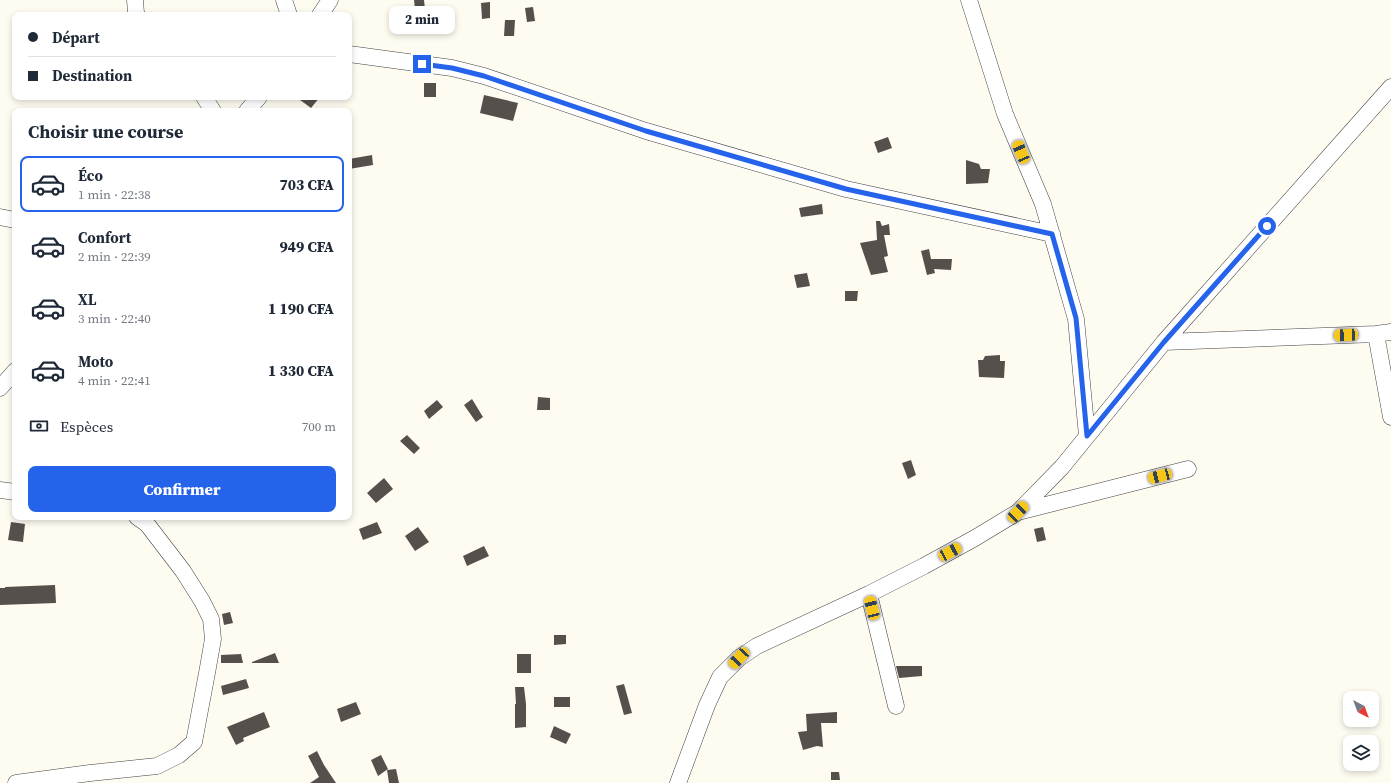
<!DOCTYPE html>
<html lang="fr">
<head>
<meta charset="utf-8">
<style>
	body { margin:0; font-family:"Source Serif 4",serif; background:#f6f6f7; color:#1f2937; height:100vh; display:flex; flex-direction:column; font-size:15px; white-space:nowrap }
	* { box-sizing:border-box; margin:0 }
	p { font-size:13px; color:#747a83 }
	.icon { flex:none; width:22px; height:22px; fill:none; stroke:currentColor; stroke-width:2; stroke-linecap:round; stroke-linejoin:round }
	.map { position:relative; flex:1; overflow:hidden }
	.side { position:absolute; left:12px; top:108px; width:340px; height:412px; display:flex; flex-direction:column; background:#fff; border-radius:8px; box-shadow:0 2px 6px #0003 }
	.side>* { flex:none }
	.hud { position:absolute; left:12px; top:12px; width:340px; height:88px; border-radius:8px; box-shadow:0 2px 6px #0003; display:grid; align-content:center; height:88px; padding:0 16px; background:#fff }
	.needle { width:26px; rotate:139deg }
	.fabs { position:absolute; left:1343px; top:691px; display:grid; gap:8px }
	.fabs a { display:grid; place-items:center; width:36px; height:36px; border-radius:8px; background:#fff; box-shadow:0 2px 6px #0003; font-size:20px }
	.end { position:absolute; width:18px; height:18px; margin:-9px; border:5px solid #2563eb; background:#fff; box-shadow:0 0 0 2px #fff }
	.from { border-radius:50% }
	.bubble { position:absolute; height:28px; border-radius:8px; background:#fff; box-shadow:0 2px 6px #0003; font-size:13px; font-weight:800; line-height:28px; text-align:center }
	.car { position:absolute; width:12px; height:24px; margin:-12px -6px; border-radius:5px; box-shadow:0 0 3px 1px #0007; background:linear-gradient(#f5c518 24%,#345 0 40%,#f5c518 0 76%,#345 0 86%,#f5c518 0) }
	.hud b { display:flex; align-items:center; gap:14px; height:38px; font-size:15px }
	.hud b+b { border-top:1px solid #e0e1e3 }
	.hud i { width:10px; height:10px; background:#1f2937 }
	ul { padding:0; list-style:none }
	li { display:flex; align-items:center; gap:12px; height:56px; margin:0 8px 6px; padding:0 8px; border:2px solid transparent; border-radius:8px }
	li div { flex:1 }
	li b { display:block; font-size:15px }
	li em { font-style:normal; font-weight:800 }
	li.active { border-color:#2563eb }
	li>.icon { width:36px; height:36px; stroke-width:1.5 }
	h2 { padding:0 16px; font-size:18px; line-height:48px }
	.pay { display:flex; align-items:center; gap:10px; height:44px; padding:0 16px; font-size:15px }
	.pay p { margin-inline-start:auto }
	.action { display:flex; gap:8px; margin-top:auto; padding:8px 16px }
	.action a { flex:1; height:46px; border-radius:8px; background:#2563eb; color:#fff; font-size:16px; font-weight:800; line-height:46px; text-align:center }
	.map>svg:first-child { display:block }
	.building { fill:#56504c }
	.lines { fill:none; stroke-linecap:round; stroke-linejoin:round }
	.minor-casing { stroke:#424242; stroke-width:17 }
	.minor { stroke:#fff; stroke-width:16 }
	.route { stroke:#2563eb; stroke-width:5 }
</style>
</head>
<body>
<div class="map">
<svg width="1391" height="783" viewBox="0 0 1391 783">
	<rect width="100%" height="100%" fill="#fefbf1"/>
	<!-- building -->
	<path class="building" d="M414,0H424L426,18L432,17L433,27L417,28Z
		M490,2V18L482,19L481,3Z
		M533,7L535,21L527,22L525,8Z
		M390,20L414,21V31L390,30Z
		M505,20H515L514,36H504Z
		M424,83H436V97H424Z
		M484,95L518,103L513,121L480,113Z
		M296,97H320L311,108Z
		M888,137L892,148L878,153L874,142Z
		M372,155L373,165L349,169V159Z
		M966,160L979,164L981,169H990L988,183L966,184Z
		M822,204L823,214L801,217L799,208Z
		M876,221H880L882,226L889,224L890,235H884L888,256L884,257L888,272L871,275L860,243L877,240Z
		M929,249L931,259H952L951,270L934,269L935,273L927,275L921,251Z
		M807,273L810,286L797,288L794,275Z
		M845,291H858L857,301H845Z
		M1000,355V361H1005L1004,378L979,377L978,360H983L985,356Z
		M538,397L550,398V410H537Z
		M472,399L483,417L476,422L464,405Z
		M437,400L443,407L429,419L424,411Z
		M407,435L420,448L414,454L400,441Z
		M911,460L916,475L908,479L902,463Z
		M384,478L393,489L376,503L367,493Z
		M11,522L25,524L23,542L8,540Z
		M377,522L382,533L363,540L359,529Z
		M418,527L429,542L415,551L405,536Z
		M1043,527L1046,540L1037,542L1034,529Z
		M484,546L489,556L467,566L463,556Z
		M55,585L56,603L0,605V588H5V587Z
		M230,612L233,623L224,625L222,614Z
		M554,635H566V644L554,645Z
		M275,653L279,663H252V662Z
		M241,654L243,663H221V655Z
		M517,654H531V673H517Z
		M896,666H922V676L899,678Z
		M246,679L249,688L223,695L221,686Z
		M624,684L632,713L624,715L616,686Z
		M515,687H524L526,704V727L515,728V704H516Z
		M554,697H570V707H554Z
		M356,702L361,714L341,722L337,709Z
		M264,712L270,727L243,738L244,741L236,745L227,727Z
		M837,712V723H821L823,747L817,746L803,750L798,732L807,731L806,714Z
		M554,726L571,734L566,744L550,737Z
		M317,751L324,765L336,783H310L319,777L308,756Z
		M381,755L388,769L378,776L371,760Z
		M396,769L399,783H389L387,770Z
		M831,772H839L840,780H831Z"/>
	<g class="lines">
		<defs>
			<path id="minor" d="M135,0L136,13L137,15
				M284,0L289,15
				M969,0L1005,114L1043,204L1076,319L1087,436
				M320,15L330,0
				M349,54L452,68L484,76L646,131L846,189L1052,234
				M204,97L213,111
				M247,111L259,97
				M0,217L15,220
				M1376,334L1391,417
				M1164,342L1376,334L1391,332
				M0,388L15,371
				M0,490L15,492
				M1018,512L1188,469
				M869,594L896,706
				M16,783L90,773L157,766L179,755L194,742L207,673L213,639L211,619L202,601L183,571L147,524L137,517
				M678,783L707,705L720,677L739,658L757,646L869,594L924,566L975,538L1018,512L1062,467L1164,342L1391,87"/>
		</defs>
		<!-- minor casing -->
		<use href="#minor" class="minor-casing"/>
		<!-- minor -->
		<use href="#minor" class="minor"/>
	</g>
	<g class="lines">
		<!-- route -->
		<path class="route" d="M422,64L452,68L484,76L646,131L846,189L1052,234L1076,318L1087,436L1164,342L1267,226"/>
	</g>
</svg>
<div class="fabs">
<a><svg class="needle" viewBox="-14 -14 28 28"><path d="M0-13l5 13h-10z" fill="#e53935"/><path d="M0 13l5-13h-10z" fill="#747a83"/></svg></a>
<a><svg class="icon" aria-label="layers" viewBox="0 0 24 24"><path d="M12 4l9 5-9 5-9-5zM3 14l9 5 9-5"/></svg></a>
</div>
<i class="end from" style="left:1267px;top:226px"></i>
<i class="end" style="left:422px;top:64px"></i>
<div class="bubble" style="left:389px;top:6px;width:66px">2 min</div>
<i class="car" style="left:1021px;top:152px;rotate:337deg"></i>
<i class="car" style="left:1346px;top:335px;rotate:268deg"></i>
<i class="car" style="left:1160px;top:476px;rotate:255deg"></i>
<i class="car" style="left:1018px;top:512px;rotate:44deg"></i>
<i class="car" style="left:950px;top:552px;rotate:62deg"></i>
<i class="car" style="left:872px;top:608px;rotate:346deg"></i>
<i class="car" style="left:739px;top:658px;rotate:223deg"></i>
<div class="hud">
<b><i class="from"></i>Départ</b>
<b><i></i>Destination</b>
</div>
<section class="side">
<h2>Choisir une course</h2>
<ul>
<li class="active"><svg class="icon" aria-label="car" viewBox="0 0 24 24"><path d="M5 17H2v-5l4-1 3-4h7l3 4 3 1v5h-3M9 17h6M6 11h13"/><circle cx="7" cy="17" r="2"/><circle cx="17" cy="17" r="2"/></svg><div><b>Éco</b><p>1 min · 22:38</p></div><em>703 CFA</em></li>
<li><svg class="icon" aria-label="car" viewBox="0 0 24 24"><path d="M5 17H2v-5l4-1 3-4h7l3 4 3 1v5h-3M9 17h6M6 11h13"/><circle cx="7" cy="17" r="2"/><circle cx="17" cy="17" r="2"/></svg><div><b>Confort</b><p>2 min · 22:39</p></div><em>949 CFA</em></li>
<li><svg class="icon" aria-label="car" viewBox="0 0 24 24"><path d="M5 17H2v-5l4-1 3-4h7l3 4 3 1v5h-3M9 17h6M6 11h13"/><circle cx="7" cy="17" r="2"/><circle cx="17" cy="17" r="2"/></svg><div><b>XL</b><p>3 min · 22:40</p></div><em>1 190 CFA</em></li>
<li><svg class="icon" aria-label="car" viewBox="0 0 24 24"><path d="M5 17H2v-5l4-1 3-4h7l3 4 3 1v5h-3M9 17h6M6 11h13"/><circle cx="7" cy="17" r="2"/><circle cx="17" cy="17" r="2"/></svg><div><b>Moto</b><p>4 min · 22:41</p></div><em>1 330 CFA</em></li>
</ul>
<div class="pay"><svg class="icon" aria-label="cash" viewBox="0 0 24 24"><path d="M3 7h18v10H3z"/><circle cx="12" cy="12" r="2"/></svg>Espèces<p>700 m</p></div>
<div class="action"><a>Confirmer</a></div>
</section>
</div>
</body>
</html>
